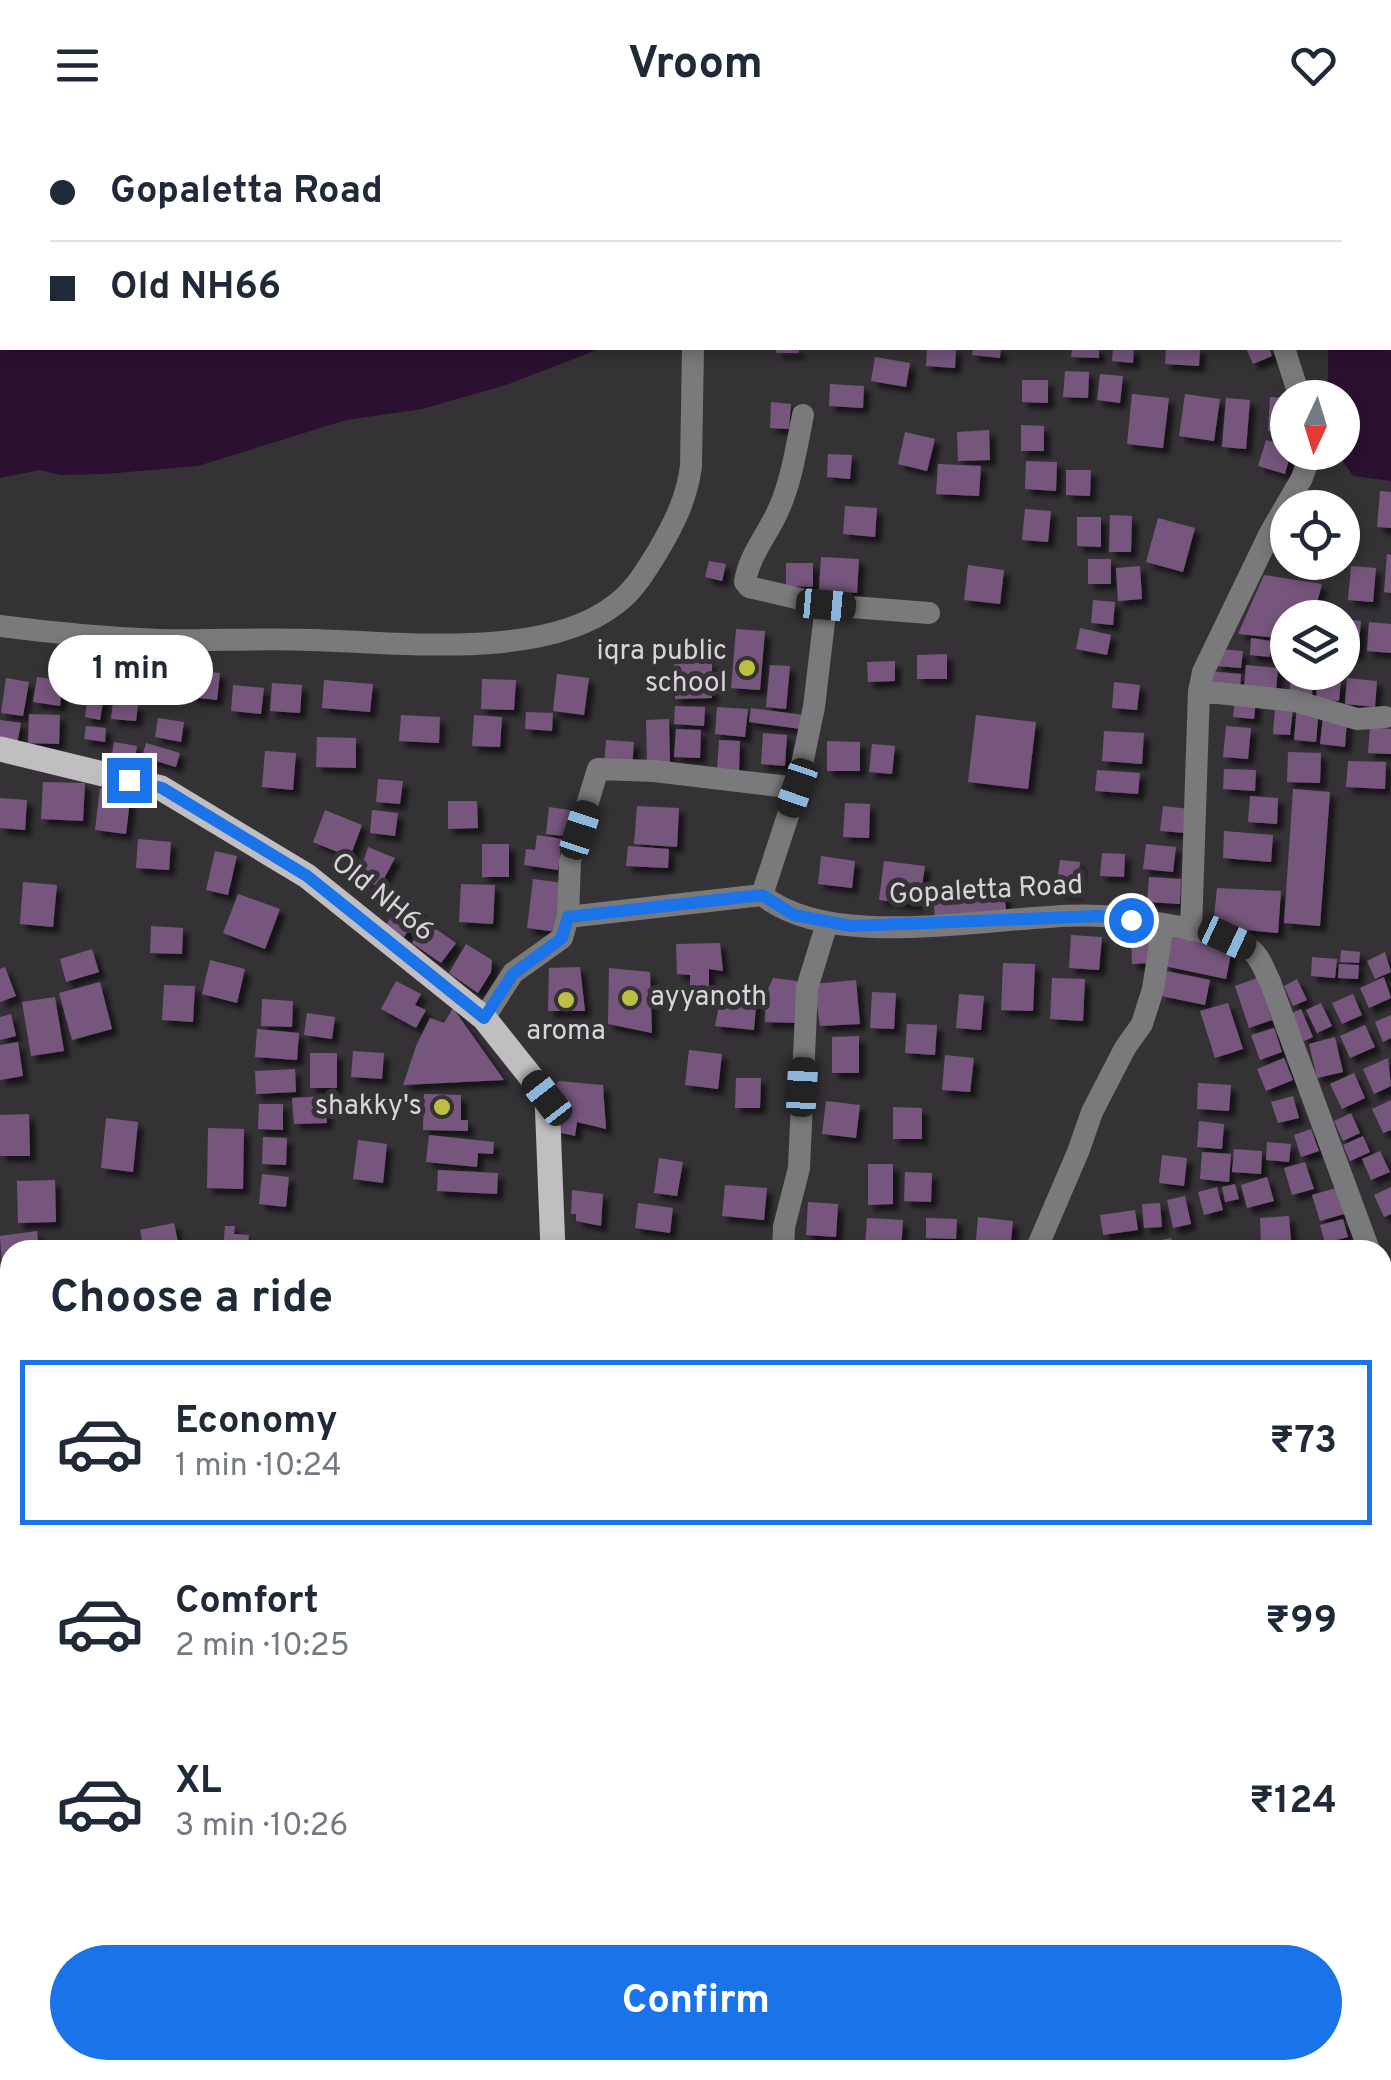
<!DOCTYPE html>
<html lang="en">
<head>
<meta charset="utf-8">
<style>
	body { margin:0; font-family:Overpass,sans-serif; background:#f2f2f3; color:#1f2937; height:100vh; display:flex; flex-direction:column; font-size:38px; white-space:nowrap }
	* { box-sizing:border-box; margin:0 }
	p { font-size:32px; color:#747a83 }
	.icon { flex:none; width:55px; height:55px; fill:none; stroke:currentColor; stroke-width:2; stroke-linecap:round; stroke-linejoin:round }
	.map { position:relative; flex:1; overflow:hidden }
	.side { position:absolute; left:0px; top:1110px; width:1392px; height:840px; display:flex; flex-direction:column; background:#fff; border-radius:30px 30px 0 0; box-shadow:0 5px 15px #0003 }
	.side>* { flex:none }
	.guide { position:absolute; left:0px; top:0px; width:1392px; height:220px; box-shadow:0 5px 15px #0003; display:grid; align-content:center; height:220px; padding:0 50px; background:#fff }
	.needle { width:65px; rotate:184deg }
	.fabs { position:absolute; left:1270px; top:250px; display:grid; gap:20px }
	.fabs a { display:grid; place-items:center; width:90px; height:90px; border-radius:50%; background:#fff; box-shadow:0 5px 15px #0003; font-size:50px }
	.end { position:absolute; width:45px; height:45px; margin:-22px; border:12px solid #1a73e8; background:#fff; box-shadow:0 0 0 5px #fff }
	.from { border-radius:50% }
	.bubble { position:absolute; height:70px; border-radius:35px; background:#fff; box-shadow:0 5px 15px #0003; font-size:32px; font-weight:700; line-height:70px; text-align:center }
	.car { position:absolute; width:30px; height:60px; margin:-30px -15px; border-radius:12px; box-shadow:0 0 8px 2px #0007; background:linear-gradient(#222 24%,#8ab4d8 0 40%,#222 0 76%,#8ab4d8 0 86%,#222 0) }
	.guide b { display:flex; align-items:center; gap:35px; height:95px; font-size:38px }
	.guide b+b { border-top:2px solid #e0e1e3 }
	.guide i { width:25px; height:25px; background:#1f2937 }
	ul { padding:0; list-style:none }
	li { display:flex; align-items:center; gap:30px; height:165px; margin:0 20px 15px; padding:0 30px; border:5px solid transparent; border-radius:0px }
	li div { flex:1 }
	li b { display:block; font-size:38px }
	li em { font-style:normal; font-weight:700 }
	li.selected { border-color:#1a73e8 }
	li>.icon { width:90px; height:90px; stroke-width:1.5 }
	h2 { padding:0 50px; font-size:45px; line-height:120px }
	.action { display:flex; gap:20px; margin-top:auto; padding:20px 50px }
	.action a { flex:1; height:115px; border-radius:60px; background:#1a73e8; color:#fff; font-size:40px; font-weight:700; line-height:115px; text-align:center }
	header { display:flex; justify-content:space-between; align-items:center; height:130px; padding:0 50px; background:#fff; font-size:45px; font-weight:700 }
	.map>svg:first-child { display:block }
	.built { fill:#423b44 }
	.water { fill:#2b1031 }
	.building { fill:#76577d; filter:url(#shadow) }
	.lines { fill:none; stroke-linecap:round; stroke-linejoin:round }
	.minor { stroke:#7a797b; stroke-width:22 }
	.major { stroke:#c1bec2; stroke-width:25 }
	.route { stroke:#1a73e8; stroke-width:12 }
	.poi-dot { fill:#bebf42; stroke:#353236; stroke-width:4 }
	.labels { text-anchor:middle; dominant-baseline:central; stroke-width:10; stroke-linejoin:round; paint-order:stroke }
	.poi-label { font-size:28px; fill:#d7d5d8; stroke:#353236; text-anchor:end }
	.street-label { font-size:28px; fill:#d7d5d8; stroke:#353236 }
</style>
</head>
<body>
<header><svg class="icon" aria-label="menu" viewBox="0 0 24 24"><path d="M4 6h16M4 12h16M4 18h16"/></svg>Vroom<svg class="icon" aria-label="heart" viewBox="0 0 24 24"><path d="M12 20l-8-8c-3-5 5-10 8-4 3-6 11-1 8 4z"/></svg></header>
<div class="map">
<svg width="1391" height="1950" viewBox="0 0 1391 1950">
	<defs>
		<filter id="shadow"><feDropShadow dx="6" dy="6" stdDeviation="2.5" flood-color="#0009"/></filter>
	</defs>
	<rect width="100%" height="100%" fill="#353236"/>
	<!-- built -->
	<path class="built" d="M421,1940H601L602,1950H507L506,1945Z"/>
	<!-- water -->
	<path class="water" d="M0,0H910L2,2V218H602L506,255L422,279L346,290L198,336L105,344L60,345L40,340L0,348Z
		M1291,0H1391V351L1353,346L1337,323L1342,322V268L1328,267V218H1390V2Z"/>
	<!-- building -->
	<path class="building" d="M776,218H799V223H776Z
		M927,218H956L955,238L926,236Z
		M973,218H1001L1000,228L972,225Z
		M1072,218H1099V228L1071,227Z
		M1113,218H1134L1133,233L1112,231Z
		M1166,218H1200L1199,236L1165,234Z
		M1246,218H1269L1272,226L1253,234Z
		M875,227L910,233L906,257L871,251Z
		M1065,241L1089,242L1088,268L1063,267Z
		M1100,244L1123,246L1120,273L1097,270Z
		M1022,250H1048V273L1022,272Z
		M830,254L864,256L863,278L829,276Z
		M1132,264L1169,268L1163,318L1127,314Z
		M1185,264L1220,269L1214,311L1179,306Z
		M1270,267L1288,268V302L1268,301Z
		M1226,268L1250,270L1246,319L1222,317Z
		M771,272L791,274L789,299L770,298Z
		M1021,295L1044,296V321H1021Z
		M989,300L990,330L958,331L957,302Z
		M905,302L935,309L927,341L898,334Z
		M1266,310L1288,316V322H1291L1285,344L1258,336Z
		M828,324L852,325L850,349L827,347Z
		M1026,331L1057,332L1056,361L1025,359Z
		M938,334L981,336L979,366L936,364Z
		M1066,340H1091L1090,366L1066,365Z
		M1380,361L1391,362V398L1377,397Z
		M845,376L877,378L875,407L843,404Z
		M1025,379L1051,381L1048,412L1022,410Z
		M1110,385L1132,386L1131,422H1109Z
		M1077,387H1101V417L1077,416Z
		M1158,388L1195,398L1183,442L1146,432Z
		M1387,424L1391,425V463L1384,462Z
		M821,427L859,429L857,463L819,461Z
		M1088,429H1111V454H1088Z
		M709,431L726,434L722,451L705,447Z
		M786,433H813V457L786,456Z
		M968,435L1004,440L1000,474L964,470Z
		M1140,436L1142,469L1118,471L1116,438Z
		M1351,436L1376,438L1373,472L1348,470Z
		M1264,445L1322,454L1313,488H1288V509L1238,504Z
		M1093,470L1115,472L1113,495L1091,493Z
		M1342,489L1361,491L1358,524L1342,522Z
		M1369,492L1391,494V523L1367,521Z
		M1080,498L1111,505L1107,525L1076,519Z
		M736,499L765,501L760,560L731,558Z
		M1251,508L1271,511L1270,527L1250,525Z
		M1275,511L1288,512V530L1273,529Z
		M1217,519L1243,521L1241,538L1216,536Z
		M947,524V549H917V525Z
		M895,531V551L868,552L867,532Z
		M712,532V568L675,569L674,533Z
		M770,535L790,536L786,579L766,577Z
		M1246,535L1278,538L1276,560L1244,558Z
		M121,537L152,542L149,562L118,557Z
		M194,540L220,543L217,570L190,567Z
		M1208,541L1241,544L1240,560L1207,557Z
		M557,544L589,548L584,585L553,581Z
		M37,547L63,551L60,576L33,572Z
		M1291,547L1313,549L1312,566L1289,564Z
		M6,548L29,552L23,586L1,583Z
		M1318,548L1341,550L1339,571L1316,569Z
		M1347,548L1377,551L1375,577L1345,574Z
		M482,549L516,550L514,580L481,579Z
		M324,550L373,554L370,582L322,578Z
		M1114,552L1140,555L1137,580L1112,578Z
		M272,553L302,555L300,583L270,581Z
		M233,555L264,558L261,584L231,581Z
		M88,565L104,567L100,590L85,587Z
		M1235,569L1256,570L1254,589L1233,587Z
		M113,573L138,575L136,591L111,589Z
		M675,576L705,577L704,596L674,594Z
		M1297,576L1319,578L1316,612L1294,610Z
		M717,577L748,579L745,607L715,604Z
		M1275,577L1293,579L1290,605L1273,604Z
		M751,578L803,585L801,599L749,592Z
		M526,582L553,583L552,601L525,599Z
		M29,584L60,585L59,614L28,613Z
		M401,585L440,587L439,613L399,611Z
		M474,585L502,587L500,617L472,616Z
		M976,585L1036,592L1028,659L968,652Z
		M1323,587L1347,590L1345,617L1320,614Z
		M158,588L184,592L181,612L155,607Z
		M669,589L670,634H647L646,590Z
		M0,590L21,593L17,614L0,611Z
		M86,596L106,598L105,612L84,609Z
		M1226,596L1251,598L1248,629L1223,627Z
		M1370,597L1391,599V624L1368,623Z
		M676,599L701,600L700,628L674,627Z
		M1104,601L1144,603L1142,634L1102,631Z
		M763,603L787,605L785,636L761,634Z
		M317,607L356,608V638L316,637Z
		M606,610L634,612L632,638L604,636Z
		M719,610L740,611L739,642L717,641Z
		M827,611L860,612V641H827Z
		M114,612L137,616L134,635L111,631Z
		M146,613L180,623L176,637L142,627Z
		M872,614L895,616L892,644L869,642Z
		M265,621L296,623L293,660L262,657Z
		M1288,622L1321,623L1320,653L1287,652Z
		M1348,631L1386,632L1385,659L1346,657Z
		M1224,639L1256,640L1255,661L1223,659Z
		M1097,640L1140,643L1138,664L1095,661Z
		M378,649L403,651L400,674L376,672Z
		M43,652L85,653L83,691L41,689Z
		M100,658L131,661L126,704L95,700Z
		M1293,659L1330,662L1320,796L1284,793Z
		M1250,666L1278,668L1277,694L1248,692Z
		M0,668L27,670L25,700L0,698Z
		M448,671H477L478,698L448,699Z
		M845,673L870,674L869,708L843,707Z
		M637,676L679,678L677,717L634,714Z
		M1163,676L1189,679L1186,703L1160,701Z
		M549,677L576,681L572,707L546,704Z
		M325,680L362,695L350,727L313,712Z
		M372,680L398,683L395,706L370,703Z
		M1224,701L1273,705L1271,732L1223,728Z
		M537,705L562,709L558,740L524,735L526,719L535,720Z
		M138,709L171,712L169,740L136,738Z
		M482,714H509V747H482Z
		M1146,714L1176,717L1173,742L1143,739Z
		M628,716L669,719L668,738L626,736Z
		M368,717L395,728L379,758L359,746Z
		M215,721L237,726L228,765L206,760Z
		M1102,723L1125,724L1124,747L1100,746Z
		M821,726L855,731L852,758L818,754Z
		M1060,730L1080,732L1076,763L1056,761Z
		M884,731L925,736L919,775L879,770Z
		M1149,747L1181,749L1180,774L1147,772Z
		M533,749L563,753L557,802L527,798Z
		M23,752L57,755L53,797L20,794Z
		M1003,752L1006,780L935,787L932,758Z
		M461,754L495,755L493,794L459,792Z
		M1217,758L1281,761L1278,803L1213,797Z
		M238,764L280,779L265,819L223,803Z
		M404,769L422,782L404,807L386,795Z
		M426,792L456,813L441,833L412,813Z
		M151,796L183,798L182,824L150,823Z
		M1153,804L1154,833L1132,834L1131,805Z
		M1071,805L1102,807L1099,840L1069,838Z
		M1170,805L1232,818L1226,849L1164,836Z
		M720,813L723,841L709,839V858L690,856V845L677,844L676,814Z
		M466,814L492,830L491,842L478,863L449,843Z
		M92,819L99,842L66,852L60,829Z
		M1341,820L1360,822L1359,833L1340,832Z
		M1385,822L1391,842L1375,849L1367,831Z
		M1312,827L1337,829L1335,848L1311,846Z
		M210,830L245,839L237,873L202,864Z
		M1003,833L1035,834L1033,881L1001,880Z
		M1339,834L1359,835L1358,849L1338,848Z
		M5,837L16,866L0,872V839Z
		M580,837L585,881H548L549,838Z
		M609,838L650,842L652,903L608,894Z
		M1166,841L1210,850L1205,875L1161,866Z
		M1384,847L1391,868L1369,878L1360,858Z
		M773,848L797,851L798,893L765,892L766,864Z
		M1052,848L1085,849L1083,891L1050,889Z
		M1257,848L1272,890L1249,898L1235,856Z
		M1297,849L1307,870L1293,876L1284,856Z
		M856,850L860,894L820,896L814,854Z
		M396,851L421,864L415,875L426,880L416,898L381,879Z
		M100,852L112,899L72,910L59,863Z
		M164,855L195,856L193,892L162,890Z
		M722,860L757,864L754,900L715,896Z
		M872,862L896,863L894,899L870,898Z
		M959,864L984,866L981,900L956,898Z
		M1353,864L1362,885L1342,894L1332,873Z
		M55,867L64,921L31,926L22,872Z
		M262,869L293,871L292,897L261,896Z
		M1228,873L1243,919L1215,928L1200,881Z
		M1321,873L1332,896L1317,903L1306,880Z
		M453,878L504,950L403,955L416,916L430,888L444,893Z
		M1301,879L1313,907L1304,911L1292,883Z
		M307,883L335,887L332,909L304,905Z
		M11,884L16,906L0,910V887Z
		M1391,885V908L1383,912L1375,892Z
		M907,894L937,895L935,925L905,923Z
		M1365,895L1375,917L1350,928L1340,906Z
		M1274,898L1282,922L1260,930L1251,905Z
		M257,899L299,903L297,930L255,927Z
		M859,906V943H832V907Z
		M1335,907L1343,942L1317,948L1309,914Z
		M18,912L23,946L0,950V915Z
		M689,920L722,924L718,959L685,955Z
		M353,921L384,923L382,949L351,947Z
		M310,923H337V958H310Z
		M945,925L974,928L970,962L942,960Z
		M1284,928L1293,950L1266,961L1257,939Z
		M1388,928L1391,956L1374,964L1363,939Z
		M295,939L296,962L256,964L255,941Z
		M1354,943L1365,968L1342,979L1330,954Z
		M736,948H761L760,978H735Z
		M558,951L603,955L606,999L577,992L575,1006L557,1002L553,964Z
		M1198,953L1231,955L1229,981L1197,979Z
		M424,964L461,965V990H468V1001L423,1000Z
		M325,966L327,993L294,994L292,968Z
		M1293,966L1299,988L1278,993L1271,972Z
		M1391,970V1000L1383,1003L1372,979Z
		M826,971L860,975L856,1008L822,1004Z
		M259,974H283V1000L258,999Z
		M893,977L922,978V1009H893Z
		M1351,983L1360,1003L1343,1011L1334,991Z
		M29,984L30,1026H0V985Z
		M106,988L138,992L133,1042L101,1038Z
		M1199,991L1224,994L1222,1019L1197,1017Z
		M208,998L244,999L243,1059L207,1058Z
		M1311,999L1319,1021L1301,1027L1294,1005Z
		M429,1005L494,1012L493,1024L478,1023L477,1037L426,1032Z
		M1363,1006L1370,1022L1350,1031L1343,1015Z
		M263,1007L287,1008L286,1035L262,1034Z
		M358,1010L387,1014L383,1053L353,1049Z
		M1267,1012L1291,1014L1289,1032L1266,1030Z
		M1234,1019L1262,1021L1261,1044L1232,1042Z
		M1380,1021L1390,1042L1371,1050L1362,1029Z
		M1202,1022L1231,1024L1229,1052L1200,1049Z
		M1162,1025L1187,1028L1184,1056L1159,1053Z
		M659,1028L683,1032L677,1066L654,1063Z
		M1305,1032L1314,1059L1292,1065L1284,1038Z
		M868,1034H893V1074L868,1075Z
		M438,1040L498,1043L497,1064L437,1061Z
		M905,1042L932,1043L931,1072L904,1071Z
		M262,1044L289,1047L286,1077L259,1074Z
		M1267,1047L1274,1071L1247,1078L1241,1055Z
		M55,1050L56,1092L18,1093L17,1051Z
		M1235,1054L1239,1069L1225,1072L1222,1057Z
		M725,1055L767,1058L764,1090L722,1086Z
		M1217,1057L1223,1080L1204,1085L1198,1062Z
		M1391,1057V1084L1384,1087L1374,1065Z
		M1336,1058L1344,1084L1320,1091L1312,1065Z
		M572,1060L603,1064L601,1096L576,1091V1084H571Z
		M1185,1066L1191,1094L1173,1098L1167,1070Z
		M808,1072L838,1074L836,1107L806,1105Z
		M638,1073L673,1078L670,1103L635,1098Z
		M1160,1073L1162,1097L1144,1098L1142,1074Z
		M1135,1080L1138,1100L1103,1105L1100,1085Z
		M1289,1086L1291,1110L1261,1112L1260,1088Z
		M978,1087L1013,1091L1010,1120H975Z
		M867,1088L903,1090L901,1120L865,1118Z
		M926,1088L957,1089L956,1109L926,1108Z
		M1343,1089L1348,1107L1325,1113L1320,1095Z
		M174,1093L179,1117L144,1120L140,1100Z
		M225,1096H235L234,1104L249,1105L248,1114L262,1115V1120H223Z
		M37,1101L39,1120H10V1136L2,1137L0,1106Z
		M1171,1108L1174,1120H1149L1147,1113Z
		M310,1110L342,1111V1120H310Z
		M1195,1111L1228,1113L1227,1120H1194Z
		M536,1113V1120H516V1114Z
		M1337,1113L1339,1120H1315V1119Z
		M1391,1190V1221L1384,1225L1382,1194Z
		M10,1250V1278L7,1279L0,1254Z
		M1382,1306L1391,1307V1341L1382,1340Z
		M10,1327V1356L0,1359V1330Z
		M10,1365V1395L0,1396V1367Z
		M1382,1383H1391V1412H1382Z
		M10,1431V1448H4L2,1432Z
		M0,1505L10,1506V1538L0,1537Z
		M0,1548H10V1577L0,1576Z
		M1391,1611V1635L1382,1616Z
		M9,1657H10V1682L2,1680Z
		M1382,1668H1391V1693H1382Z
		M0,1702L10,1703V1739L0,1738Z
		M45,1940H99V1950H44Z
		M293,1940H319V1950H294Z
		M587,1940V1950H515L514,1943Z
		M924,1940H951V1950H924Z
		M970,1940H1012L1013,1950H970Z
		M1119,1940H1148L1149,1947L1121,1950Z
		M1313,1940H1346V1950H1313Z
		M675,1942L676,1950H645L644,1945Z
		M700,1942L727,1943L726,1950H699Z
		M1245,1944L1275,1948V1950H1245Z
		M418,1945L450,1947L449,1950H418Z"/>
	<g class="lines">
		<!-- minor -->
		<path class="minor" d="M1284,218L1300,268
			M826,475L929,483
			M0,496C53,503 106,508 159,510C210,511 261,508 312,510C398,512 544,531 616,474C635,460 646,440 658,421C674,394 687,368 691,336L693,218
			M1199,561L1295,571L1357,589L1385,587
			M762,765C839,826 1006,781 1101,786C1129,787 1158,793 1185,798C1206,803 1232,807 1250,819C1260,826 1265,842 1270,852L1369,1120
			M762,765L797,658L814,577L826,475L749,457L745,452C749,427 764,409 775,387C791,356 796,319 803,285
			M568,787L762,765
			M1191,800L1199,561L1203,542L1270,403L1302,348L1311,322
			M484,888L513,843L562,808L568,787L570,731L598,639L654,641L797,658
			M783,1120L784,1097L799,1038L807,858L827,793
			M1036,1120L1078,1022L1092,982L1125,918L1142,894L1153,859L1163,794
			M1382,1151L1391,1167
			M0,1318L10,1314
			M0,1485L10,1488
			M0,1797L9,1798L10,1805
			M1382,1865L1391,1874
			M691,1940V1943
			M11,1950V1940
			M145,1950L146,1940
			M401,1950L402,1940
			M851,1950V1940"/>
		<!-- major -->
		<path class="major" d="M0,619L161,658L307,746L484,888L547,967L553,1120
			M609,1940L610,1950"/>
	</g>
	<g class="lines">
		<!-- route -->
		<path class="route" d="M129,650L162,658L307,746L484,888L513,844L562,808L568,787L762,765L794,785L851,796L1100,786L1131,790"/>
	</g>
	<!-- markers -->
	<g class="poi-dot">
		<circle cx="747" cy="538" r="10"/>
		<circle cx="630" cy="868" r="10"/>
		<circle cx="566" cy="870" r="10"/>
		<circle cx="442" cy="977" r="10"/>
	</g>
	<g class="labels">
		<!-- poi labels -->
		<g class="poi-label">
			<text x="727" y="522">iqra public<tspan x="727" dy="32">school</tspan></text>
			<text x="650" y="868" text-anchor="start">ayyanoth</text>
			<text x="566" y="902" text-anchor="middle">aroma</text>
			<text x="422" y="977">shakky's</text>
		</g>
		<!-- street labels -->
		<g class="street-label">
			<text transform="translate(986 761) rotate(-3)">Gopaletta Road</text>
			<text transform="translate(382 768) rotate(39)">Old NH66</text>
		</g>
	</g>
</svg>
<div class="fabs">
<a><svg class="needle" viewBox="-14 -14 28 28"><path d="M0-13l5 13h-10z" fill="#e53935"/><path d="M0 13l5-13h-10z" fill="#747a83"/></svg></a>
<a><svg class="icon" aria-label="locate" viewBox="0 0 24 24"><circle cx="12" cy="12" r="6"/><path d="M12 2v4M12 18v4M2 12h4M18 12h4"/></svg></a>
<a><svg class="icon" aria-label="layers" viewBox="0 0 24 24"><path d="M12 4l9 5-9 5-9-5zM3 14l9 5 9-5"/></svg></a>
</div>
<i class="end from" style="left:1131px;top:790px"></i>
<i class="end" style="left:129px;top:650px"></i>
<div class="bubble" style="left:48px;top:505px;width:165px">1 min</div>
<i class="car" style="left:826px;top:475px;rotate:95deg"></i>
<i class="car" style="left:797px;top:658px;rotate:199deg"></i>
<i class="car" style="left:580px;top:700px;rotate:18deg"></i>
<i class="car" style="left:1227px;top:808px;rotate:115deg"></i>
<i class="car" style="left:802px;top:957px;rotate:3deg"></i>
<i class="car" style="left:547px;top:968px;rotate:322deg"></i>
<div class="guide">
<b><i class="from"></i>Gopaletta Road</b>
<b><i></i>Old NH66</b>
</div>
<section class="side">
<h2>Choose a ride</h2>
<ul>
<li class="selected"><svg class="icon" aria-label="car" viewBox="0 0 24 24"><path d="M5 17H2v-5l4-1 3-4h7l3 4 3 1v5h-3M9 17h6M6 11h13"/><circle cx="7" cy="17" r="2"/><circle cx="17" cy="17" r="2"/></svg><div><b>Economy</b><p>1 min · 10:24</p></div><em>₹73</em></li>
<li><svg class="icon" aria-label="car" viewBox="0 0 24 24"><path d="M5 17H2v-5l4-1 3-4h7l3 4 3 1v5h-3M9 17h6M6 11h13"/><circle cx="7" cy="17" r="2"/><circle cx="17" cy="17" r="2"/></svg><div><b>Comfort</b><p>2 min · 10:25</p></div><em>₹99</em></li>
<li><svg class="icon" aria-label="car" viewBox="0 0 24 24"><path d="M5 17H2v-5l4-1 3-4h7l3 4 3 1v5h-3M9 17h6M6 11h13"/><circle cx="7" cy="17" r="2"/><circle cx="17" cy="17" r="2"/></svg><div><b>XL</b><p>3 min · 10:26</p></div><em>₹124</em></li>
</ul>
<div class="action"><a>Confirm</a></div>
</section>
</div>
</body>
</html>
